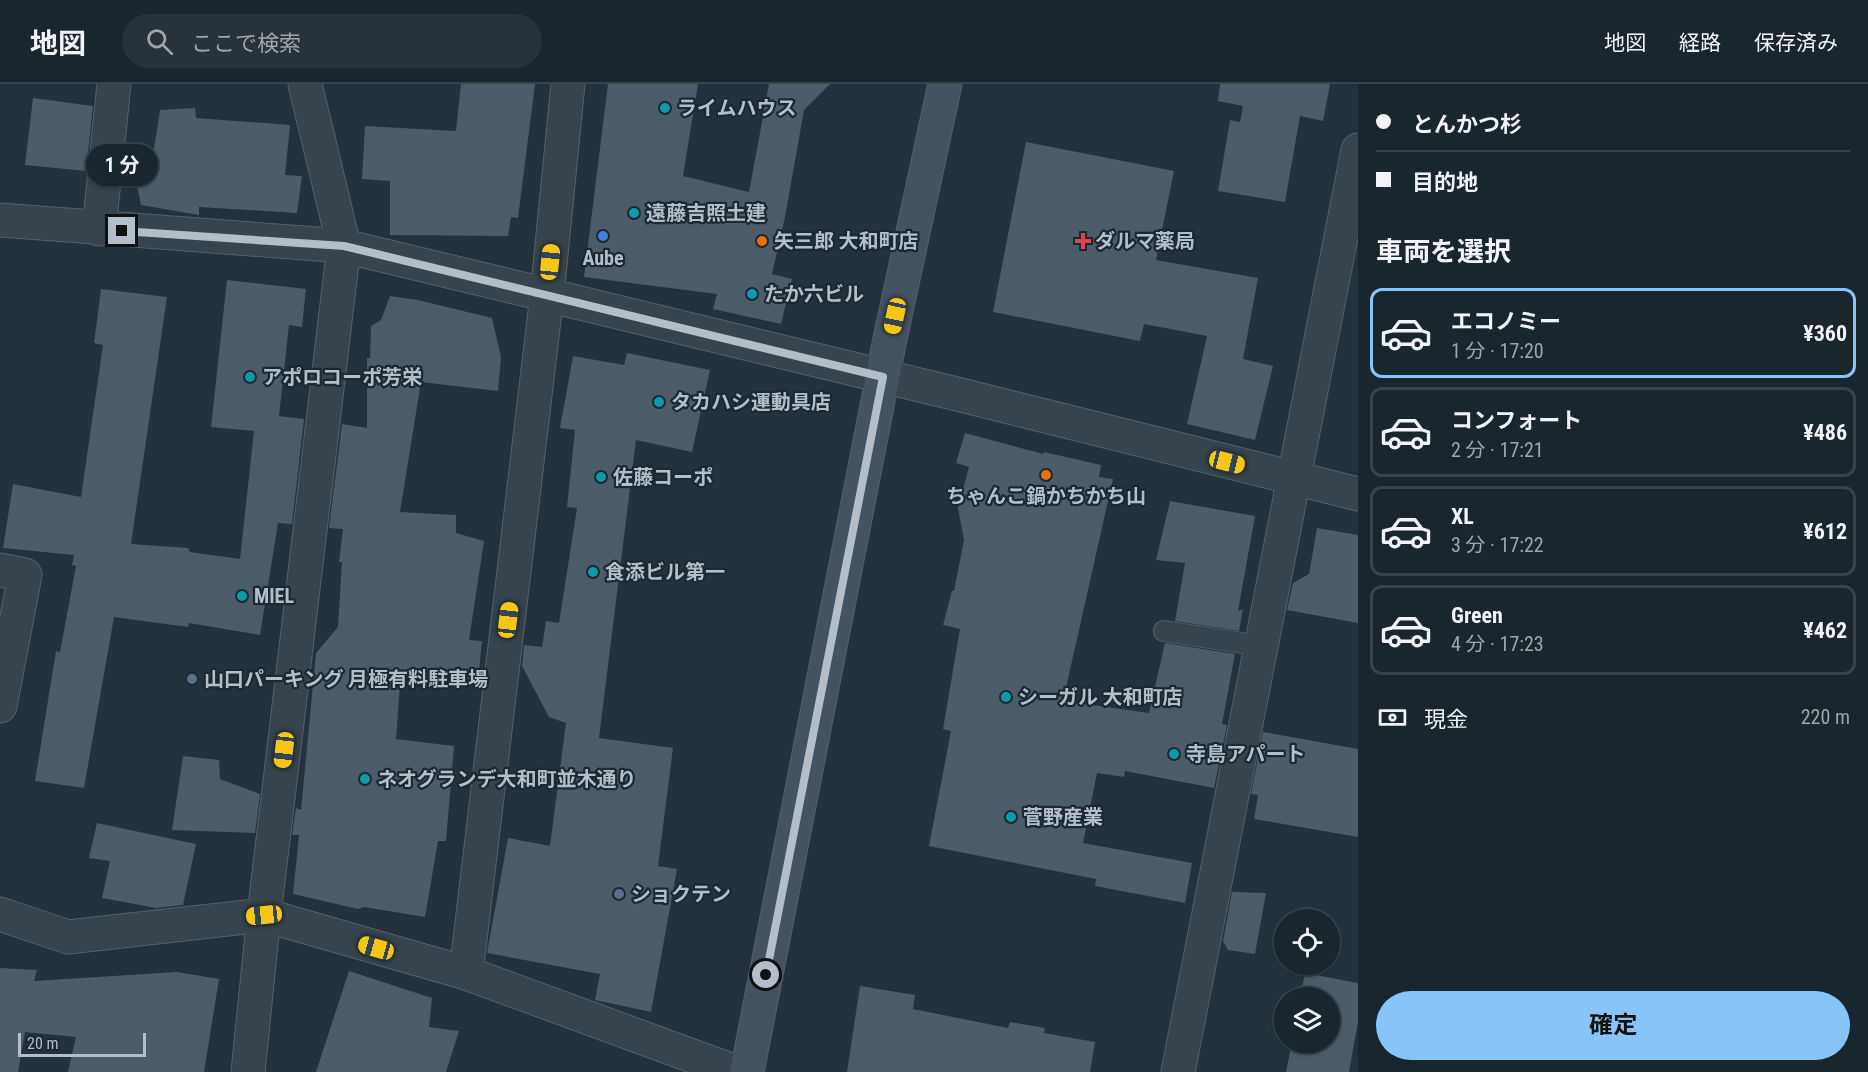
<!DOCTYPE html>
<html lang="ja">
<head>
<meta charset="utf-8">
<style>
	body { margin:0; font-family:"Roboto Condensed","Noto Sans JP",sans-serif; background:#27323a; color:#f1f3f6; height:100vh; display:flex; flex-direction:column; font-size:22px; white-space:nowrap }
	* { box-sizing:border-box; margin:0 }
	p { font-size:20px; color:#9fa5aa }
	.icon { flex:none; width:33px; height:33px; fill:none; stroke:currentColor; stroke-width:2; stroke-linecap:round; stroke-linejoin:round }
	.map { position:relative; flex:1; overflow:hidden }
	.sheet { display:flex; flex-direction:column; background:#1a262e; width:510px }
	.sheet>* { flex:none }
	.guide { display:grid; align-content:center; height:132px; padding:0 18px; background:#1a262e }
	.fabs { position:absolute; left:1274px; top:825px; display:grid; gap:12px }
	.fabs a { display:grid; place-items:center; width:66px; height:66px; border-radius:50%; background:#1a262e; box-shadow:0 2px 4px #0004,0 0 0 2px #38434a; font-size:30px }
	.scale { position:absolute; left:18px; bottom:15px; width:128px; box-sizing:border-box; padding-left:6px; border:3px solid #b3bec8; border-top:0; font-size:16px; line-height:21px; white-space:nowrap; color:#b3bec8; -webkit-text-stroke:4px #1c2932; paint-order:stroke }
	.end { position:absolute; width:27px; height:27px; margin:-14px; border:8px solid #b3bec8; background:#111; box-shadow:0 0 0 3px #111 }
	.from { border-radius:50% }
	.bubble { position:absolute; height:42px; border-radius:21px; background:#1a262e; box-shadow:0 2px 4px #0004,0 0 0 2px #38434a; font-size:20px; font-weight:700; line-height:42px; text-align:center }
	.car { position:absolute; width:18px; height:36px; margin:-18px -9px; border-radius:8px; box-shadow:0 0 4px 2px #0007; background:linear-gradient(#f5c518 24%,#345 0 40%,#f5c518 0 76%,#345 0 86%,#f5c518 0) }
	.guide b { display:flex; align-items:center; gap:21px; height:57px; font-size:22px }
	.guide b+b { border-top:2px solid #38434a }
	.guide i { width:15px; height:15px; background:#f1f3f6 }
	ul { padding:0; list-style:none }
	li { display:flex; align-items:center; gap:18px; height:90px; margin:0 12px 9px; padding:0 6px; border:3px solid #38434a; border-radius:12px }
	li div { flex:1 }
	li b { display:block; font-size:22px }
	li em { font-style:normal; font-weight:700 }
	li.on { border-color:#87c5f9 }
	li>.icon { width:54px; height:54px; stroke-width:1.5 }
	h2 { padding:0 18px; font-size:27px; line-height:72px }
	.pay { display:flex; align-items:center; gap:15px; height:66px; padding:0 18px; font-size:22px }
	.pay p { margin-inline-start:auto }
	.primary-button { display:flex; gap:12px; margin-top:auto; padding:12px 18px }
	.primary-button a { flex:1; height:69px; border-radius:36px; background:#87c5f9; color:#111; font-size:24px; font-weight:700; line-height:69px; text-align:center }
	header { display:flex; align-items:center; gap:36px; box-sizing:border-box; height:84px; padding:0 30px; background:#1a262e; border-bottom:2px solid #38434a }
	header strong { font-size:28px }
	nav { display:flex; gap:33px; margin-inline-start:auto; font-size:21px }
	.search { width:420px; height:54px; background:#27323a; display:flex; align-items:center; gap:15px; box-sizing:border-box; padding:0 21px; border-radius:33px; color:#9fa5aa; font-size:22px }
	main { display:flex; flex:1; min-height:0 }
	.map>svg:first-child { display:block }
	.building { fill:#4c5c68 }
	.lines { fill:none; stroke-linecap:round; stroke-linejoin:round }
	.lane-casing { stroke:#55616b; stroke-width:22 }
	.street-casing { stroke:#55616b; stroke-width:35 }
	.secondary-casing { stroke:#55616b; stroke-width:35 }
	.lane { stroke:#37444d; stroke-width:20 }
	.street { stroke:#37444d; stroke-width:33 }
	.secondary { stroke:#455360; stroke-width:33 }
	.route { stroke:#b3bec8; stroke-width:8 }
	.culture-dot { fill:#0f9aa8; stroke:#1c2932; stroke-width:2 }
	.shop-dot { fill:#3f7fe0; stroke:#1c2932; stroke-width:2 }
	.food-dot { fill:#e8710a; stroke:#1c2932; stroke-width:2 }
	.health-dot { fill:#e0444e; stroke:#1c2932; stroke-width:2 }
	.service-dot { fill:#5c6f8a; stroke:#1c2932; stroke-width:2 }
	.labels { text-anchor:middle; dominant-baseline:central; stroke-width:4.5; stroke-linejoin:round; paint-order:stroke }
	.poi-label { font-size:20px; font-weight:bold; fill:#b3bec8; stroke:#1c2932; text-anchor:start }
</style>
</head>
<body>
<header>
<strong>地図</strong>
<div class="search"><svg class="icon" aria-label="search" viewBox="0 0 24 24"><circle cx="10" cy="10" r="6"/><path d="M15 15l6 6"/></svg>ここで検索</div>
<nav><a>地図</a><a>経路</a><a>保存済み</a></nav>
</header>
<main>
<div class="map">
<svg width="1358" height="988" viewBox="0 0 1358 988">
	<rect width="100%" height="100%" fill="#23323d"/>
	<!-- building -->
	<path class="building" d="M461,0H535L518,134L511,133L508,152L390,151V97L362,95L365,42L456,47Z
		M608,0H698L683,92L749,108L769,0H830L804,26L785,133L772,190L792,195L781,240L713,225L717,210L584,193Z
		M1220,0H1330L1323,37L1300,32L1285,118L1218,107L1230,36L1240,38L1243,22L1218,17Z
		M33,14L93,22L86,87L25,81Z
		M195,24L196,34L290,41L285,91L302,92L297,129L199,123V131L141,121L135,91L124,90L127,59L154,65L160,26Z
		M1026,58L1174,87L1156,176L1258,194L1243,275L1273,282L1255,356L1187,340L1207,252L1144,240L1140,257L993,228Z
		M227,196L306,205L302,243L289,241L279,332L304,335L292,440L278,439L260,551L189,539L188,543L114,533L84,704L35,697L56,567L60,568L76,482L72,481L74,471L3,464L13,400L81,413L103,261L94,259L101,205L167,213L131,460L188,464L190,468L240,475L254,347L211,343Z
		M390,212L418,216L492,234L501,273L498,307L421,298L400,428L456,431V449L484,457L469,556L482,557L478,596L401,587L396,655L454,662L446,757H438L425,833L364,823L358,825L293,810L299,751H292L296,724L301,726L316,569L338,543L342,478H339L343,445L329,444L342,340L367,344V274H370L371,242L381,236Z
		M627,269L710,286L692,368L636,356L599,654L673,664L658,782L677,785L651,928L595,916L600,890L487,869L508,754L550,762L566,639L549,633L522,582L524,561L542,563L546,537L559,539L577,424L567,423L575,346L560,344L573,272L624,281Z
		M965,349L1043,370L1044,368L1101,381L1099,393L1113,395L1063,617L1149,629L1165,559L1235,570L1222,640L1227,641L1214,704L1125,687L1124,693L1097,689L1083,759L1192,779L1185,819L1095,802L1096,795L929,762L951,647L943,645L960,545L943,541L952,507H954L964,456L958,424L969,383L956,379Z
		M1170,417L1255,432L1238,527L1243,525L1239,547L1175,537L1185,479L1156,476Z
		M1317,444L1358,451V539L1287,526L1293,499L1309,490Z
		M1263,648L1358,665V753L1254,735L1258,711L1251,710Z
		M183,672L219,676L220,695L260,710L255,749L172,746Z
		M97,739L196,760L183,821L156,824L102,814L110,777L89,774Z
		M1232,808L1266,809L1255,870L1228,866L1223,857Z
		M0,884L37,886L34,897L177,888L219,895L204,988H68L76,953L25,948L18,988H0Z
		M349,887L432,914L429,943L459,947L446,988H316Z
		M1305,889L1358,899V938L1349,988H1286L1292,958H1329V914H1300Z
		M860,902L915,911L913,925L1008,944L1010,938L1045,944L1044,949L1095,958L1090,988H847Z"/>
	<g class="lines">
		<defs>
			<path id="lane" d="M1164,547L1261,562"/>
			<path id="street" d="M0,136L344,162L957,310L1358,410
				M99,145L114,0
				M0,486L25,491L0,622
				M0,830L68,853L264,831L466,889L736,988
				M466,889L547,211L568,0
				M248,988L264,831L344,162L305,0
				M1178,988L1358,66"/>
			<path id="secondary" d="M747,988L890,255L945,0"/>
		</defs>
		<!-- lane casing -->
		<use href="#lane" class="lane-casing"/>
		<!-- street casing -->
		<use href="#street" class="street-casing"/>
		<!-- secondary casing -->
		<use href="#secondary" class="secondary-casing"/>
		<!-- lane -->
		<use href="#lane" class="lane"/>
		<!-- street -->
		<use href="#street" class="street"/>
		<!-- secondary -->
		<use href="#secondary" class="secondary"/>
	</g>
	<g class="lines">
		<!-- route -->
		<path class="route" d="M122,147L344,162L883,293L766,891"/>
	</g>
	<!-- markers -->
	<g class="culture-dot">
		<circle cx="665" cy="24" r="6"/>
		<circle cx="634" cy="129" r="6"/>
		<circle cx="752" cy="210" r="6"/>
		<circle cx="250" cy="293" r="6"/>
		<circle cx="659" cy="318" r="6"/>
		<circle cx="601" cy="393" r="6"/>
		<circle cx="593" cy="488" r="6"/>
		<circle cx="242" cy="512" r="6"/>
		<circle cx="1006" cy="613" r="6"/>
		<circle cx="1174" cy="670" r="6"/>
		<circle cx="365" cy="695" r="6"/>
		<circle cx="1011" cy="733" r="6"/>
	</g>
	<circle class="shop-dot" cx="603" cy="152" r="6"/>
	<g class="food-dot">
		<circle cx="762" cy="157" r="6"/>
		<circle cx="1046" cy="391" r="6"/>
	</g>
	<path class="health-dot" d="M1080 148h6v6h6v6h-6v6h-6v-6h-6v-6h6z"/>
	<g class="service-dot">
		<circle cx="192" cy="595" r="6"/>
		<circle cx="619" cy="810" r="6"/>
	</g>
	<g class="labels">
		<!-- poi labels -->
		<g class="poi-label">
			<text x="677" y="24">ライムハウス</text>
			<text x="646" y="129">遠藤吉照土建</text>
			<text x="774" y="157">矢三郎 大和町店</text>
			<text x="1095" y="157">ダルマ薬局</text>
			<text x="603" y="174" text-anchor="middle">Aube</text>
			<text x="764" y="210">たか六ビル</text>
			<text x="262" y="293">アポロコーポ芳栄</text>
			<text x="671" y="318">タカハシ運動具店</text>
			<text x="613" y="393">佐藤コーポ</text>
			<text x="1046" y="412" text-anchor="middle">ちゃんこ鍋かちかち山</text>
			<text x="605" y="488">食添ビル第一</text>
			<text x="254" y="512">MIEL</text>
			<text x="204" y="595">山口パーキング 月極有料駐車場</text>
			<text x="1018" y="613">シーガル 大和町店</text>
			<text x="1186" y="670">寺島アパート</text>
			<text x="377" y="695">ネオグランデ大和町並木通り</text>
			<text x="1023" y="733">菅野産業</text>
			<text x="631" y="810">ショクテン</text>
		</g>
	</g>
</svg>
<div class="fabs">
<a><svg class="icon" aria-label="locate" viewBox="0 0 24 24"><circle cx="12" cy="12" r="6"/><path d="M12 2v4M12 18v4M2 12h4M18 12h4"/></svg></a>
<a><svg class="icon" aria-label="layers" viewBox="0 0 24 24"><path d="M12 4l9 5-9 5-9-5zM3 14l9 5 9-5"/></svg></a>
</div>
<div class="scale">20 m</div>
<i class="end from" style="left:766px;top:891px"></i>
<i class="end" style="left:122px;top:147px"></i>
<div class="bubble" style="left:86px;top:60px;width:72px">1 分</div>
<i class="car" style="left:550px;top:178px;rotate:6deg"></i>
<i class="car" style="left:895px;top:232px;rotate:192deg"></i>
<i class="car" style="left:1227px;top:378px;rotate:104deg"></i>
<i class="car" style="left:508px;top:536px;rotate:7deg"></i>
<i class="car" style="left:284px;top:666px;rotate:187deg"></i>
<i class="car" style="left:264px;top:831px;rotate:264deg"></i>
<i class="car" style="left:376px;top:864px;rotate:286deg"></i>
</div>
<section class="sheet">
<div class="guide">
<b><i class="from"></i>とんかつ杉</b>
<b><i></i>目的地</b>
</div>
<h2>車両を選択</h2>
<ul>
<li class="on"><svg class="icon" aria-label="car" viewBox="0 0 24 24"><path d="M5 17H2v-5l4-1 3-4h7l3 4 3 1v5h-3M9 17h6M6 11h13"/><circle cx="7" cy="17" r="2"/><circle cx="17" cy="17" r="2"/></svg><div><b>エコノミー</b><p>1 分 · 17:20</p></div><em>¥360</em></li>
<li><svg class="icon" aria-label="car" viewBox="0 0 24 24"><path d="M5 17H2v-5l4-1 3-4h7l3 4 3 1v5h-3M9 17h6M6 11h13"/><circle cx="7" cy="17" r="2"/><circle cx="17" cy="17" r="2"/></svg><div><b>コンフォート</b><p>2 分 · 17:21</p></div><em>¥486</em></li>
<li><svg class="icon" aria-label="car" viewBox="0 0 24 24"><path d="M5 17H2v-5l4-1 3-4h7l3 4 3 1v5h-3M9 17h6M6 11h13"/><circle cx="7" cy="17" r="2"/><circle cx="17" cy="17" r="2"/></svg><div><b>XL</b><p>3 分 · 17:22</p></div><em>¥612</em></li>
<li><svg class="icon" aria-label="car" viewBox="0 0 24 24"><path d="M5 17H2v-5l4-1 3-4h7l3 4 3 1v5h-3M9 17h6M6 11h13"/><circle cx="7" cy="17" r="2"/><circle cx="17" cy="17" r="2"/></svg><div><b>Green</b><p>4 分 · 17:23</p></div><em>¥462</em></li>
</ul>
<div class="pay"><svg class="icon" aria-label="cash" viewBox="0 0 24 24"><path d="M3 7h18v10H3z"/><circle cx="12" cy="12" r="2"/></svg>現金<p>220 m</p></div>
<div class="primary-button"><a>確定</a></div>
</section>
</main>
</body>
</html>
